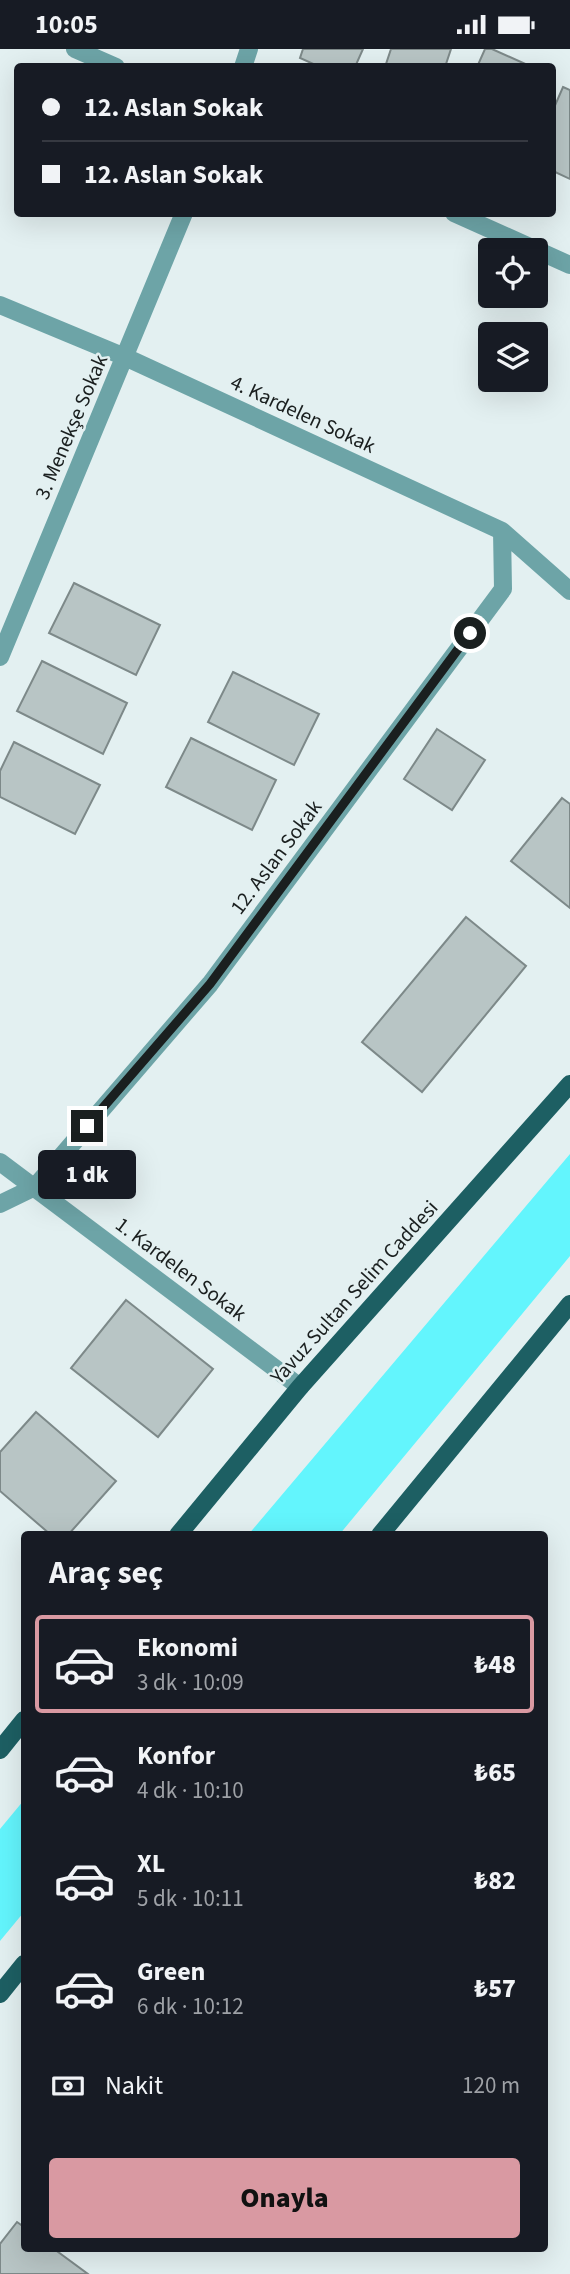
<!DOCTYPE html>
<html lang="tr">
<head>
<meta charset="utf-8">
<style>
	body { margin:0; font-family:"Source Sans 3",sans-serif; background:#20242c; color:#f1f3f6; height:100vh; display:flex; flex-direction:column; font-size:26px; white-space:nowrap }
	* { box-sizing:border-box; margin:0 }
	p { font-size:23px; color:#9ea1a6 }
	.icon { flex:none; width:38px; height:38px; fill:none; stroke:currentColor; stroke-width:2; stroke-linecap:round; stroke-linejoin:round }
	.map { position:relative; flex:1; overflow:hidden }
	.drawer { position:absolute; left:21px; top:1482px; width:527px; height:721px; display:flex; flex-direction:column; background:#171b24; border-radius:7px; box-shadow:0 7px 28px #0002 }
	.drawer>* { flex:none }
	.banner { position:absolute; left:14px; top:14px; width:542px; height:154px; border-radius:7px; box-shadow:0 7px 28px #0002; display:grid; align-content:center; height:154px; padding:0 28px; background:#171b24 }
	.fabs { position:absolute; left:478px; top:189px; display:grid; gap:14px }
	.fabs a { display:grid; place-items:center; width:70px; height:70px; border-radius:7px; background:#171b24; box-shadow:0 7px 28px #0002; font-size:35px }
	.end { position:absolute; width:32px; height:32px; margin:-16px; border:9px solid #1a1f1f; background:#fff; box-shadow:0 0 0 4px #fff }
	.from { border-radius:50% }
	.bubble { position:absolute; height:49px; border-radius:7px; background:#171b24; box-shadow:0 7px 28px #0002; font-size:23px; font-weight:800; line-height:49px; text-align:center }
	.banner b { display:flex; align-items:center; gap:24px; height:66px; font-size:26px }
	.banner b+b { border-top:2px solid #363941 }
	.banner i { width:18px; height:18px; background:#f1f3f6 }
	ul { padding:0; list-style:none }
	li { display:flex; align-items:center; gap:21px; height:98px; margin:0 14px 10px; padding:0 14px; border:4px solid transparent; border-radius:7px }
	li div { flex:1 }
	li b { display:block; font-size:26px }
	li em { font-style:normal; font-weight:800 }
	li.selected { border-color:#d999a2 }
	li>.icon { width:63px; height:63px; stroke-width:1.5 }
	h2 { padding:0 28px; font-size:32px; line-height:84px }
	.pay { display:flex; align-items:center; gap:18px; height:77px; padding:0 28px; font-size:26px }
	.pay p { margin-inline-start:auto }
	.button { display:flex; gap:14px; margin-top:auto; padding:14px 28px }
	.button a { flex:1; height:80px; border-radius:7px; background:#d999a2; color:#111; font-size:28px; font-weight:800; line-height:80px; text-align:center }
	.status { display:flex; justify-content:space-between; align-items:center; height:49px; padding:0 35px; background:#171b24; direction:ltr }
	.status svg { height:19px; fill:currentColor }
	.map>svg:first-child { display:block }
	.green { fill:#63f5fd }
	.building { fill:#b8c5c5; stroke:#7d8989; stroke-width:2 }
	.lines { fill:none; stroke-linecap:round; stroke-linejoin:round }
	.street { stroke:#6da4a7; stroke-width:18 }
	.primary { stroke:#1d5f63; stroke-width:18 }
	.route { stroke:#1a1f1f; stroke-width:9 }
	.labels { text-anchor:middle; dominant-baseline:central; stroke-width:5; stroke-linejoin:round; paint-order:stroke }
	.street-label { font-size:21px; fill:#1a1f1f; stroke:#e3f0f1 }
</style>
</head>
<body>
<div class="status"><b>10:05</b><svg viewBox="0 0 49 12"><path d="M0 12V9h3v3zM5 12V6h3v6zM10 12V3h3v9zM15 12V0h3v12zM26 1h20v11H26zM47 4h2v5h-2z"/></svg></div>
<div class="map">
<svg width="570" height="2225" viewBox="0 0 570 2225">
	<rect width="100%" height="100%" fill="#e3f0f1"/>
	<!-- green -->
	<path class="green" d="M570,1105V1207L339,1486H248Z
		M24,1751V1863L0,1892V1780Z"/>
	<!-- building -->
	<path class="building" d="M303,0H363L355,18H320L300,9Z
		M391,0H451L445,18H385Z
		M485,0H492L532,18H477Z
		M563,38L570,41V130L553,122V61Z
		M74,534L160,576L136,626L49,584Z
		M42,612L127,654L103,705L17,662Z
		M233,623L319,665L294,716L208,673Z
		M437,680L485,711L452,761L404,730Z
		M191,689L276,731L252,781L166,738Z
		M14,693L100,736L75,785L0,748V722Z
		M562,749L570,755V859L511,812Z
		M466,868L526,917L422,1043L362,993Z
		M126,1251L213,1320L158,1388L71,1319Z
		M36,1363L116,1432L68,1486H51L0,1442V1403Z
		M17,2173L24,2178V2200H54L88,2225H0V2195Z"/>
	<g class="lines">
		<!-- street -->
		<path class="street" d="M75,0L116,18
			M243,18L249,0
			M454,164L570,216
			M0,256L125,308L502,482L570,542
			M0,608L184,164
			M0,1113L300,1338
			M0,1155L35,1138L210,935L503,540L502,482"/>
		<!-- primary -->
		<path class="primary" d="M178,1486L300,1338L570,1035
			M380,1486L570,1255
			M0,1701L24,1671
			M0,1945L24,1915"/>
	</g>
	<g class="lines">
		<!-- route -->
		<path class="route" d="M87,1077L210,935L470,584"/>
	</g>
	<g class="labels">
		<!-- street labels -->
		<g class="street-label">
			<text transform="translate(303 365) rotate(25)">4. Kardelen Sokak</text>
			<text transform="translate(71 378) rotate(-67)">3. Menekşe Sokak</text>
			<text transform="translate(276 808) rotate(-53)">12. Aslan Sokak</text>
			<text transform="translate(181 1220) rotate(37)">1. Kardelen Sokak</text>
			<text transform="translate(354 1243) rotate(-48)">Yavuz Sultan Selim Caddesi</text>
		</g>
	</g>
</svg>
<div class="fabs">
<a><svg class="icon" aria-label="locate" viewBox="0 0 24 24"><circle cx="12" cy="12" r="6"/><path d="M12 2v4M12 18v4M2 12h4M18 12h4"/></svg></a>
<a><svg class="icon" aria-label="layers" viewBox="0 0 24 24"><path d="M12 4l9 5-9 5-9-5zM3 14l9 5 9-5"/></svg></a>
</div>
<i class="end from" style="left:470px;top:584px"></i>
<i class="end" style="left:87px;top:1077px"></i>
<div class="bubble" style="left:38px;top:1101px;width:98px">1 dk</div>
<div class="banner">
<b><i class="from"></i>12. Aslan Sokak</b>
<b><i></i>12. Aslan Sokak</b>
</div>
<section class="drawer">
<h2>Araç seç</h2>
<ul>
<li class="selected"><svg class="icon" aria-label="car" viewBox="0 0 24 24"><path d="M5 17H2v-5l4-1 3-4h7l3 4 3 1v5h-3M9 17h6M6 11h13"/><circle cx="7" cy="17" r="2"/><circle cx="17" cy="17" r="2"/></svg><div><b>Ekonomi</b><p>3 dk · 10:09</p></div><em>₺48</em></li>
<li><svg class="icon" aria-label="car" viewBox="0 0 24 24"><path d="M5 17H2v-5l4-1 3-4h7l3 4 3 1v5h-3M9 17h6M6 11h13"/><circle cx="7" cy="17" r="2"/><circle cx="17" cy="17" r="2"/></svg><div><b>Konfor</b><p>4 dk · 10:10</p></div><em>₺65</em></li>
<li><svg class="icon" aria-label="car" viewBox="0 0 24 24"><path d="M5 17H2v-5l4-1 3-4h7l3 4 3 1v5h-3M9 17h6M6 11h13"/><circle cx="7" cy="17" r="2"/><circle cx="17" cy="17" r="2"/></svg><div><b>XL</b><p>5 dk · 10:11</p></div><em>₺82</em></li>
<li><svg class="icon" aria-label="car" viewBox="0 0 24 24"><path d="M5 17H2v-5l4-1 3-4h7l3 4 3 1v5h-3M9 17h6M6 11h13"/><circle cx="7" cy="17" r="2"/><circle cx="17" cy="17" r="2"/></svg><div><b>Green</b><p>6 dk · 10:12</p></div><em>₺57</em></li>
</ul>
<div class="pay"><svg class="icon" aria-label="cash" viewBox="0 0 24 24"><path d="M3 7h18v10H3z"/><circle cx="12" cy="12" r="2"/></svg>Nakit<p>120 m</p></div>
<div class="button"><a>Onayla</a></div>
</section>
</div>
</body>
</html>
